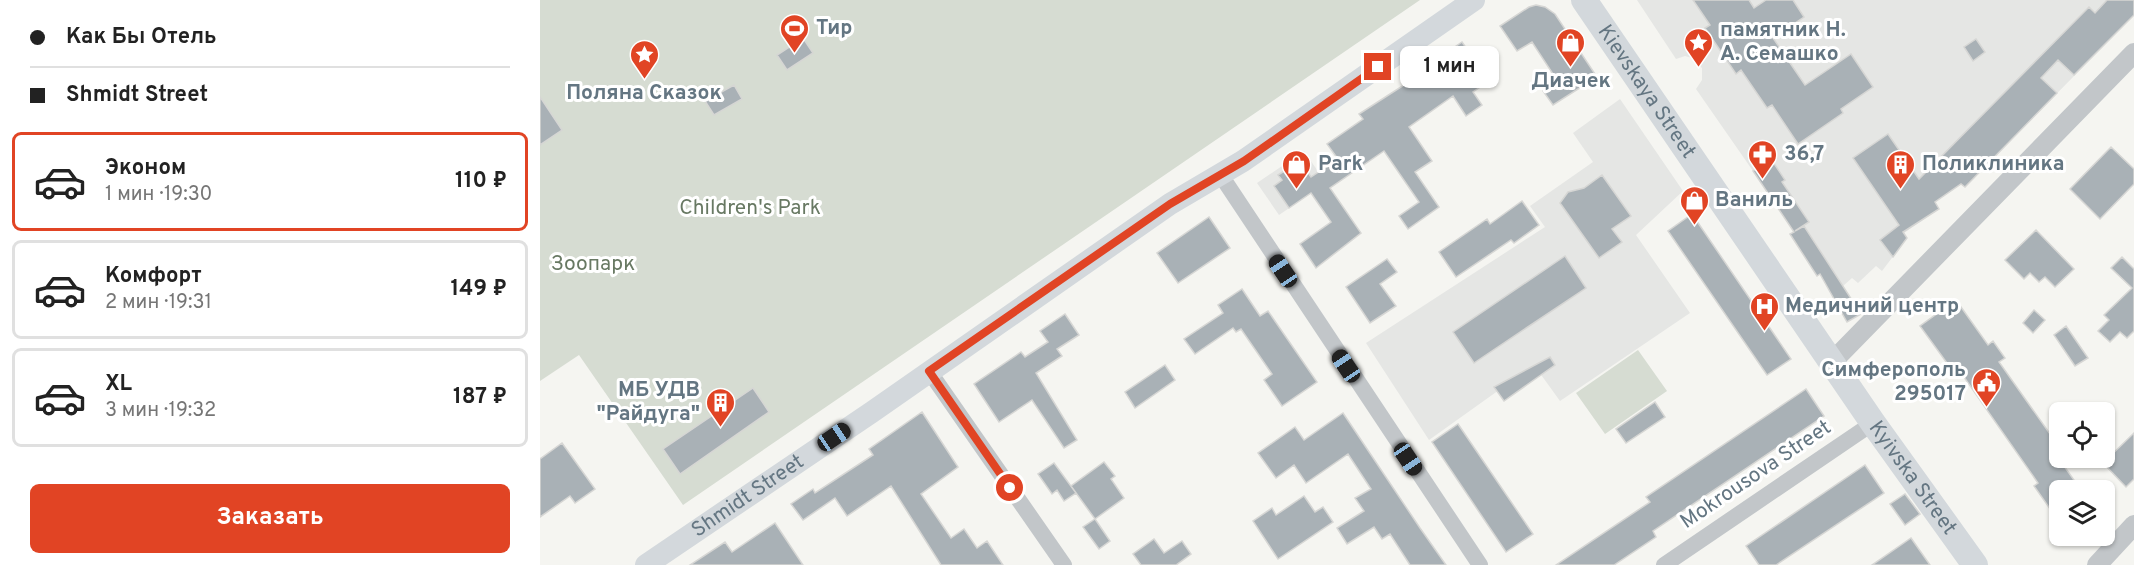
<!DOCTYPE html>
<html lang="ru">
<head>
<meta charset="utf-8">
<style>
	body { margin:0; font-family:Overpass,sans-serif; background:#f2f2f2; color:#222; height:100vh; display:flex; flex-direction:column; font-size:22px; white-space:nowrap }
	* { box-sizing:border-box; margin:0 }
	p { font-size:20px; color:#767676 }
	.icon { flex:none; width:33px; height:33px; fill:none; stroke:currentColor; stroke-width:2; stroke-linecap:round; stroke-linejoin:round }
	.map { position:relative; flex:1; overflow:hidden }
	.side { display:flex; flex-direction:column; background:#fff; width:540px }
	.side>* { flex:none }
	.guide { display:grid; align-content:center; height:132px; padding:0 30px; background:#fff }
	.controls { position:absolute; left:1509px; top:402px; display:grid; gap:12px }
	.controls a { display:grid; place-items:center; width:66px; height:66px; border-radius:9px; background:#fff; box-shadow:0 2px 4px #0004; font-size:30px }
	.end { position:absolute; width:27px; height:27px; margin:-14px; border:8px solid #e14424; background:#fff; box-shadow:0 0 0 3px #fff }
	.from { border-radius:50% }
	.bubble { position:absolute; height:42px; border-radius:9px; background:#fff; box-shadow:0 2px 4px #0004; font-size:20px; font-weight:700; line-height:42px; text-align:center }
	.car { position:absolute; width:18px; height:36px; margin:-18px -9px; border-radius:8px; box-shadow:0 0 4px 2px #0007; background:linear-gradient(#222 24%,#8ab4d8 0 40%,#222 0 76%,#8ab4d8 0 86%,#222 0) }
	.guide b { display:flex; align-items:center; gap:21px; height:57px; font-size:22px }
	.guide b+b { border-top:2px solid #e0e0e0 }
	.guide i { width:15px; height:15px; background:#222 }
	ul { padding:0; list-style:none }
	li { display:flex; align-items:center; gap:18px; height:99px; margin:0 12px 9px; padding:0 18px; border:3px solid #e0e0e0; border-radius:9px }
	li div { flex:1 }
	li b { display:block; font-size:22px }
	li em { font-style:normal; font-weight:700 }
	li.selected { border-color:#e14424 }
	li>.icon { width:54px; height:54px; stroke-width:1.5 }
	.primary-button { display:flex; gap:12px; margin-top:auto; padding:12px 30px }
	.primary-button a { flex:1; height:69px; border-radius:9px; background:#e14424; color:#fff; font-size:24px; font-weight:700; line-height:69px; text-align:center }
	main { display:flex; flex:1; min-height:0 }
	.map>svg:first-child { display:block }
	.built { fill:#e5e6e4 }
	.green { fill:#d6dcd2 }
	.building { fill:#a9b1b6; stroke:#d6d6d4; stroke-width:1.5 }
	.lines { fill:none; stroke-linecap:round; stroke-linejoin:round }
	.minor { stroke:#c2c6c9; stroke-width:16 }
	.tertiary { stroke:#c2c6c9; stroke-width:20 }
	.secondary { stroke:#d3d8dc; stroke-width:22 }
	.primary { stroke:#d3d8dc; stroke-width:26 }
	.route { stroke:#e14424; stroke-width:8 }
	.labels { text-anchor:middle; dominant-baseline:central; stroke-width:6; stroke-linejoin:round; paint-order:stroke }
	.poi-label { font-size:21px; font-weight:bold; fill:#647682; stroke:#fff; text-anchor:start }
	.street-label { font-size:21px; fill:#647682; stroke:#fff }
	.park-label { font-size:21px; fill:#687963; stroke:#fff }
</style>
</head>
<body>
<main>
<section class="side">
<div class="guide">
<b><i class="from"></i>Как Бы Отель</b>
<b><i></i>Shmidt Street</b>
</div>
<ul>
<li class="selected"><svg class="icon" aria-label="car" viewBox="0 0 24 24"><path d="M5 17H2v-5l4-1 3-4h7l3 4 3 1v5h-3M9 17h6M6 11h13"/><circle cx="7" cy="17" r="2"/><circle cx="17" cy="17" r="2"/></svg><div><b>Эконом</b><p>1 мин · 19:30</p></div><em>110 ₽</em></li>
<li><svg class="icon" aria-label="car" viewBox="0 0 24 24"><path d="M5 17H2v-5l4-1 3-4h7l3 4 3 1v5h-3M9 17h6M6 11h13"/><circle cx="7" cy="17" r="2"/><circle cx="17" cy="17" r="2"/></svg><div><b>Комфорт</b><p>2 мин · 19:31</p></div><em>149 ₽</em></li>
<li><svg class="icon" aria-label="car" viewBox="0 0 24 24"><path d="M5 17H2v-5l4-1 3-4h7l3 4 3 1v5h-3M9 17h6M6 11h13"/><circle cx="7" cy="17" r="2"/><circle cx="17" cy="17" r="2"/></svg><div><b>XL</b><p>3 мин · 19:32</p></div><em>187 ₽</em></li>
</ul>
<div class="primary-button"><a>Заказать</a></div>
</section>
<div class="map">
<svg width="1594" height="565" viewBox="0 0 1594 565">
	<rect width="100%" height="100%" fill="#f5f5f1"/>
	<!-- built -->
	<path class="built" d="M1097,0H1594V15L1425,187L1421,184L1395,202L1399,209L1364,233L1367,238L1342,271L1336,266L1318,283L1312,278L1303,286L1264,225L1269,221L1242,182L1245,180L1231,159L1213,171L1156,89L1162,80V68L1152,58L1145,56L1136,59Z
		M1080,99L1143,191L1096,235L1150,313L1020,401L994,365L889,440L826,343L1005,227L990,206L1053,162L1033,133Z
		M764,151L786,183L739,215L717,183Z"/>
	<!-- green -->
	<path class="green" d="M0,0H880L143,505L39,355L0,381Z
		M1098,350L1127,391L1065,434L1036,393Z"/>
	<!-- building -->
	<path class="building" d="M1153,0H1209L1214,8L1226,0H1253L1264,17L1233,38L1265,85L1311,54L1333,87L1301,109L1303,113L1258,144L1232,105L1227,108L1201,70L1196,74L1165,28L1170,25Z
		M1567,0H1594V15L1534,75L1518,60L1501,78L1517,93L1425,187L1421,184L1395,202L1399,209L1363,232L1367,238L1353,257L1340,240L1359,225L1313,158L1348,134L1379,179L1549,7L1555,13Z
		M996,5L1005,7L1015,14L1057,77L1013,105L1003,91L1011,86L1006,79L1013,74L992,42L977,51L960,26L989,7Z
		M263,38L273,53L247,70L237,55Z
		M1436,39L1445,52L1433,61L1424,47Z
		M922,42L949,81L933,92L942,105L926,116L913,96L869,127L892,161L875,172L899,207L868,229L859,216L879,202L844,151L790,188L821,233L776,268L760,244L791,222L771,193L749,208L734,186L742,180L738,175L755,164L758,168L763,165L771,177L798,159L787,144L823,119L819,114L892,67L890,64Z
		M194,85L202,99L174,115L165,101Z
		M0,97L22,130L0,145Z
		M1571,147L1594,169V184L1560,219L1530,189Z
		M1231,159L1245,180L1242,182L1269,222L1255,231L1264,226L1321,314L1307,322L1280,274L1277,276L1250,234L1254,232L1213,171Z
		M1062,175L1091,216L1072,229L1082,242L1059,258L1020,203L1028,192L1044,188Z
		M982,201L999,225L974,243L971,240L916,277L899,252L947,219L950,224Z
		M1152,214L1251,359L1227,375L1128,231Z
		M669,217L690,248L638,283L617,253Z
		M1496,230L1534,269L1515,287L1505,277L1499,282L1490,273L1484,279L1465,260Z
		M1025,256L1046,288L934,363L913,332Z
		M1582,257L1594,269V331L1587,338L1580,332L1570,342L1558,331L1569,320L1564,315L1592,288L1571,268Z
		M847,259L857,272L840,284L856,306L830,323L806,287Z
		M702,289L720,316L728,311L777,382L742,406L724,380L732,374L701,329L696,332L693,328L655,354L644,339L683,313L678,305Z
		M1416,300L1448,345L1453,341L1465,358L1459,362L1520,448V458H1526L1529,462L1524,466L1541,490H1520V523L1494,486L1498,483L1417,367L1412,370L1380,326Z
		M1494,310L1505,320L1493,333L1483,323Z
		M525,314L539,335L517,349L522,356L496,373L537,440L524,448L492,400L459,422L434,384L481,352L485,357L508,342L500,331Z
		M1526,326L1548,358L1535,366L1514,335Z
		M1010,357L1015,365L964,401L954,387Z
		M625,365L635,380L595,408L585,392Z
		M213,388L229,412L140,474L123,449Z
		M1266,389L1284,416L1113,531L1116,537L1074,565H1016L1110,502L1106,497Z
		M1115,402L1125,417L1086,443L1076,429Z
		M382,412L418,467L381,494L411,538L424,529L437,548L447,541L463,565H401L351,486L307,516L295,498L263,520L251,504L273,489L275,493L333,455L329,449Z
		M803,413L880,528L906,565H870L850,534L842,539L834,527L807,544L797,528L824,511L815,498L831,489L808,454L766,483L754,465L736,478L718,453L755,427L764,440Z
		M918,424L993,534L966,552L892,442Z
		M1594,433V479L1586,487L1563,463Z
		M22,443L55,489L35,503L30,496L0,517V459Z
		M564,462L575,476L571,479L584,498L555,519L531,486Z
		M514,463L536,493L524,501L517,490L512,494L498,474Z
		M1325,465L1344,493L1236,565H1219L1206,546Z
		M1365,494L1380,514L1365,525L1350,504Z
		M764,496L775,512L783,507L793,522L738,559L713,521L732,508L736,515Z
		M555,519L570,541L559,549L543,527Z
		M235,523L263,565H150L185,542L192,552Z
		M1371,538L1390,565H1332Z
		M614,539L624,553L642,541L651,554L636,565H601L593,554Z"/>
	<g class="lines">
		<!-- minor -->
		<path class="minor" d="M680,174L940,565
			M389,371L524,565
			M1124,565L1333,423"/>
		<!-- tertiary -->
		<path class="tertiary" d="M1293,361L1594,53
			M1557,565L1594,525"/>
		<!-- secondary -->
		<path class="secondary" id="s1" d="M106,565L332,412L630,204L703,161L934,0"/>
		<!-- primary -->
		<path class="primary" id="s2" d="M1044,0L1333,423L1435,565"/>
	</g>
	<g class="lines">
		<!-- route -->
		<path class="route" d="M470,488L389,371L630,204L704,161L838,67"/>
	</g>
	<!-- icons -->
	<defs>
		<symbol id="stadium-pin" viewBox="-11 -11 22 30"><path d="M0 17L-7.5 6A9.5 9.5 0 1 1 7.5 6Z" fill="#e14424" stroke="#fff"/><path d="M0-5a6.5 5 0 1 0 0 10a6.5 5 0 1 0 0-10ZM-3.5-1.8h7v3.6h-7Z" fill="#fff"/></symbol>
		<symbol id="shop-pin" viewBox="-11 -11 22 30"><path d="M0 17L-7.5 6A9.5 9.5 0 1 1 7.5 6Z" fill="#e14424" stroke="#fff"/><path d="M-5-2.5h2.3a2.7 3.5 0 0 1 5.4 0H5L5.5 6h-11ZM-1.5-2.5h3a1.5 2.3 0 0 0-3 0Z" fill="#fff"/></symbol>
		<symbol id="sight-pin" viewBox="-11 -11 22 30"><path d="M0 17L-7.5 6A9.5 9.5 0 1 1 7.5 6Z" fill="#e14424" stroke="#fff"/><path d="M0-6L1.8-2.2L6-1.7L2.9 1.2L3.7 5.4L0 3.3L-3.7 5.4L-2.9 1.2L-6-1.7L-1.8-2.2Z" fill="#fff"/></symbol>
		<symbol id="pharmacy-pin" viewBox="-11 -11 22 30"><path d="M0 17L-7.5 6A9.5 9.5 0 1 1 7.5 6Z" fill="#e14424" stroke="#fff"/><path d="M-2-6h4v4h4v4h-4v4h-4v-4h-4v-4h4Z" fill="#fff"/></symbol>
		<symbol id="building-pin" viewBox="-11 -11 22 30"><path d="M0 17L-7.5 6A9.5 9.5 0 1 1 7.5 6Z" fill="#e14424" stroke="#fff"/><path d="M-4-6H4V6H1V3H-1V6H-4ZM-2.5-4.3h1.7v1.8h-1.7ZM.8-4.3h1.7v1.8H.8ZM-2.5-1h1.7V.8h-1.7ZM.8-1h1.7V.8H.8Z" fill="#fff"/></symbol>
		<symbol id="hospital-pin" viewBox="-11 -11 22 30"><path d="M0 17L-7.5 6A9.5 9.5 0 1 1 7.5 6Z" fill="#e14424" stroke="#fff"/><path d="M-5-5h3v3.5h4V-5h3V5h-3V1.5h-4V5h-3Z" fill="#fff"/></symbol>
		<symbol id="civic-pin" viewBox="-11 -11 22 30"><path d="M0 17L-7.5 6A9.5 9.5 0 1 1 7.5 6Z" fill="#e14424" stroke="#fff"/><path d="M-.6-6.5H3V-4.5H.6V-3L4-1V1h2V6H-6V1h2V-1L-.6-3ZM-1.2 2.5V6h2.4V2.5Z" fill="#fff"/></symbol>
	</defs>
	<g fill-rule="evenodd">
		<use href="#stadium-pin" x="238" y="12" width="33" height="45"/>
		<use href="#shop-pin" x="1014" y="26" width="33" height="45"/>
		<use href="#sight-pin" x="1142" y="26" width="33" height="45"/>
		<use href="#sight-pin" x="88" y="38" width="33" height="45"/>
		<use href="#pharmacy-pin" x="1206" y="138" width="33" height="45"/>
		<use href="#shop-pin" x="740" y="148" width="33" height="45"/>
		<use href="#building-pin" x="1344" y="148" width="33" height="45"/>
		<use href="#shop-pin" x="1138" y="184" width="33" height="45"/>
		<use href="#hospital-pin" x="1208" y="290" width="33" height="45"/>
		<use href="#civic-pin" x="1430" y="366" width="33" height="45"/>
		<use href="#building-pin" x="164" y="386" width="33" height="45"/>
	</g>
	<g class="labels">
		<!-- poi labels -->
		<g class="poi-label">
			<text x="276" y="28">Тир</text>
			<text x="1180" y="30">памятник Н.<tspan x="1180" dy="24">А. Семашко</tspan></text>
			<text x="1031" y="81" text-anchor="middle">Диачек</text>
			<text x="104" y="93" text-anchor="middle">Поляна Сказок</text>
			<text x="1244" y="154">36,7</text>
			<text x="778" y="164">Park</text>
			<text x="1382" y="164">Поликлиника</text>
			<text x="1175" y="200">Ваниль</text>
			<text x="1245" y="306">Медичний центр</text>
			<text x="1426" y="370" text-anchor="end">Симферополь<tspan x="1426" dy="24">295017</tspan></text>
			<text x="160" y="390" text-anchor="end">МБ УДВ<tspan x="160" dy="24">"Райдуга"</tspan></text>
		</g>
		<!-- street labels -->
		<g class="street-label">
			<text stroke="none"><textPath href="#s2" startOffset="111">Kievskaya Street</textPath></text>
			<text transform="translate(1216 475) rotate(-34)">Mokrousova Street</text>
			<text stroke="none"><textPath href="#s2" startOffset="580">Kyivska Street</textPath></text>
			<text stroke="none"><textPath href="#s1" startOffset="123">Shmidt Street</textPath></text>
		</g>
		<!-- park labels -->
		<g class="park-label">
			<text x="210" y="208">Children's Park</text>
			<text x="53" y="264">Зоопарк</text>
		</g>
	</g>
</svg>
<div class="controls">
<a><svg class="icon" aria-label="locate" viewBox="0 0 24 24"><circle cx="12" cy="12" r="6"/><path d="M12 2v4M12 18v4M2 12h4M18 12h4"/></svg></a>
<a><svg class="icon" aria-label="layers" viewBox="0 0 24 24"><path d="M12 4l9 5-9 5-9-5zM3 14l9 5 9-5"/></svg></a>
</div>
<i class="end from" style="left:470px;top:488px"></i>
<i class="end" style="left:838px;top:67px"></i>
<div class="bubble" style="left:860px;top:46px;width:99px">1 мин</div>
<i class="car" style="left:743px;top:271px;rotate:326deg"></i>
<i class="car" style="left:806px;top:366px;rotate:326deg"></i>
<i class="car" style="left:294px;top:437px;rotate:56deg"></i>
<i class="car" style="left:868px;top:459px;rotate:146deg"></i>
</div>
</main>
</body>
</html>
